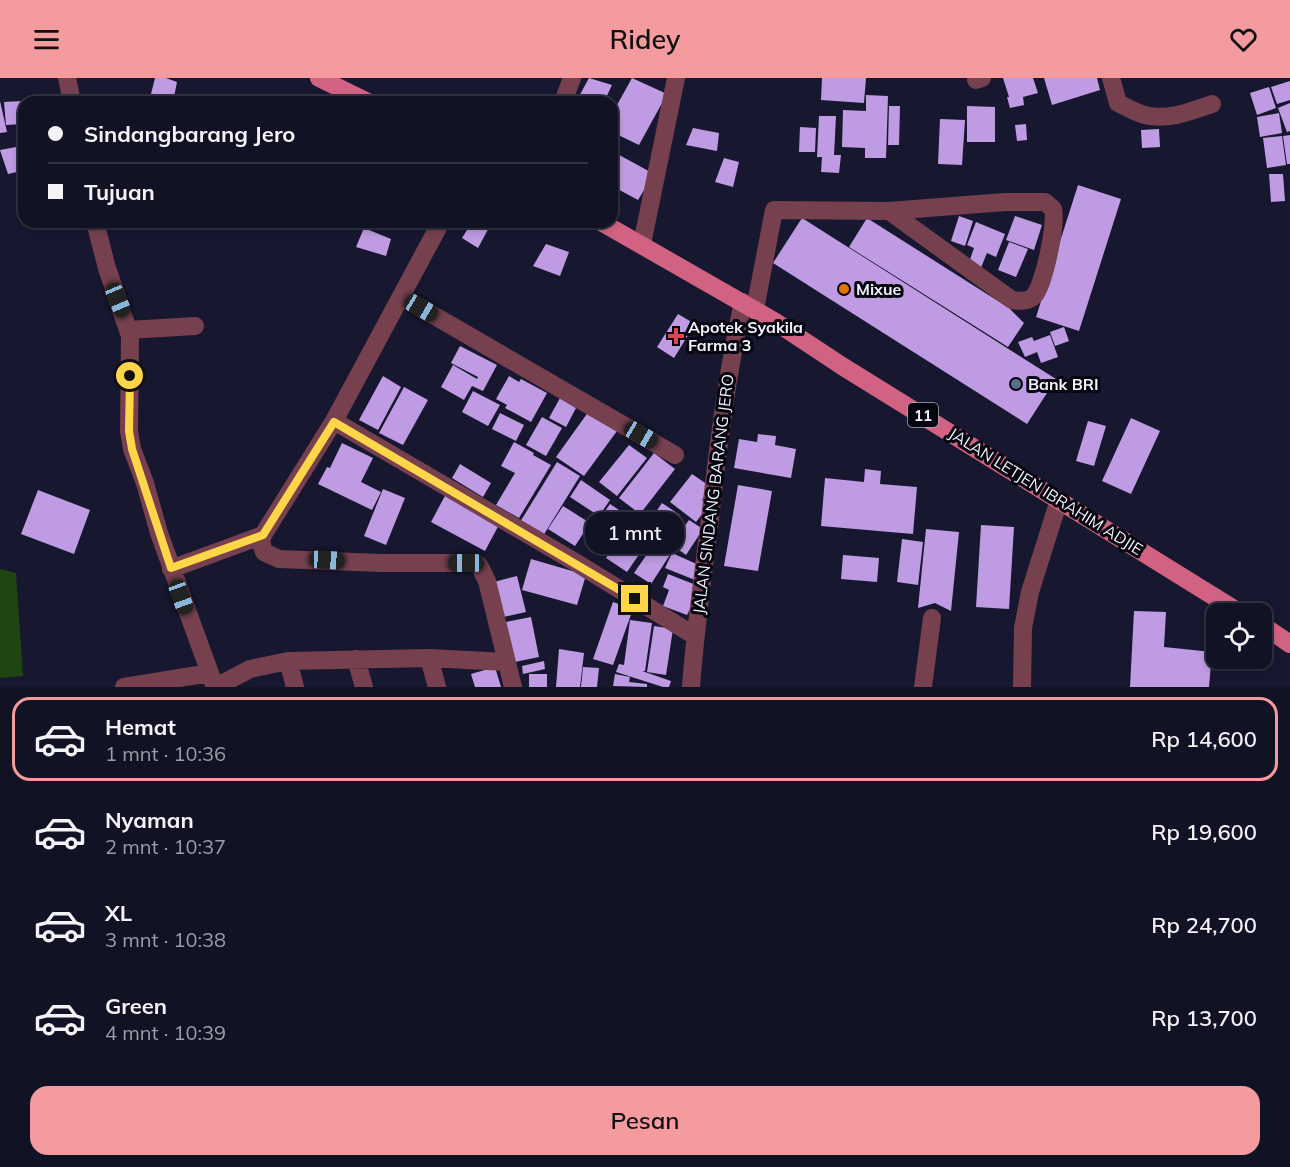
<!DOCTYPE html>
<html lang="id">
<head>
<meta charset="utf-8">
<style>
	body { margin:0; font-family:Mulish,sans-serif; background:#1a1b2c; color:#f1f3f6; height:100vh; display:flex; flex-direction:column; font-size:22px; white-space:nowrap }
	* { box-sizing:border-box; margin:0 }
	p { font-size:20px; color:#9c9ea6 }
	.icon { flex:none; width:33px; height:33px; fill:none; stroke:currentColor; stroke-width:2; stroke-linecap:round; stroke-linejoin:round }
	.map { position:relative; height:609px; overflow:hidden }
	.details { display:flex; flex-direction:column; background:#111224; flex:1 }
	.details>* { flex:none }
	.guide { position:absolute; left:18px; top:18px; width:600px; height:132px; border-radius:18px; box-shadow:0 3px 9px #0003,0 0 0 2px #303241; display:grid; align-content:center; height:132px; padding:0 30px; background:#111224 }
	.fabs { position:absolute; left:1206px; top:525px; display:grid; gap:12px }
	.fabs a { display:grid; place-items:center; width:66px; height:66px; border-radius:12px; background:#111224; box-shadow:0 3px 9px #0003,0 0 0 2px #303241; font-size:30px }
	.end { position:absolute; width:27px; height:27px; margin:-14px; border:8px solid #ffd54a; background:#111; box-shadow:0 0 0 3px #111 }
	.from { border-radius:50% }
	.bubble { position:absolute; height:42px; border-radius:18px; background:#111224; box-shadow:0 3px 9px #0003,0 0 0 2px #303241; font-size:20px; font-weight:600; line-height:42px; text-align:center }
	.car { position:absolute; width:18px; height:36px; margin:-18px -9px; border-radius:8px; box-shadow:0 0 4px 2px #0007; background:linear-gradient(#222 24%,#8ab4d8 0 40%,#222 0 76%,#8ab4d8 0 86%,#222 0) }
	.guide b { display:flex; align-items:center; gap:21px; height:57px; font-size:22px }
	.guide b+b { border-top:2px solid #303241 }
	.guide i { width:15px; height:15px; background:#f1f3f6 }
	ul { padding:10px 0 0; list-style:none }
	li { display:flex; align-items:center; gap:18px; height:84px; margin:0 12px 9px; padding:0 18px; border:3px solid transparent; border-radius:18px }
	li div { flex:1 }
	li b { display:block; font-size:22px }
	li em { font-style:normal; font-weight:600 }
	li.active { border-color:#f49b9f }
	li>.icon { width:54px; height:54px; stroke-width:1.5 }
	.cta { display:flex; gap:12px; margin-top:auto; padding:12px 30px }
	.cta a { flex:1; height:69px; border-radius:18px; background:#f49b9f; color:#111; font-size:24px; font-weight:600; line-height:69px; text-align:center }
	header { display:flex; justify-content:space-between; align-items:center; height:78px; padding:0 30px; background:#f49b9f; color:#111; font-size:27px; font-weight:600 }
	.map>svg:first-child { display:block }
	.green { fill:#204513 }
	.building { fill:#bf9be3 }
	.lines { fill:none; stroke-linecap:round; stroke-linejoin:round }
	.minor { stroke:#76404f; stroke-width:18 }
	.major { stroke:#d16282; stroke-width:18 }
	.route { stroke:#ffd54a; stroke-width:8 }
	.food-dot { fill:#e8710a; stroke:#05050f; stroke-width:2 }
	.health-dot { fill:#e0444e; stroke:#05050f; stroke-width:2 }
	.service-dot { fill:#5c6f8a; stroke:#05050f; stroke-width:2 }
	.labels { text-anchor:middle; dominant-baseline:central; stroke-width:6; stroke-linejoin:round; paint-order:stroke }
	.shield { fill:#05050f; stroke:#aaabb6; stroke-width:1.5 }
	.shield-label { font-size:15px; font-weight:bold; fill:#f1f2fd }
	.poi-label { font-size:16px; font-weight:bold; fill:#f1f2fd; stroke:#05050f; text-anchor:start }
	.street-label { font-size:16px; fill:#f1f2fd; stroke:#05050f }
</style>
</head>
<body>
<header><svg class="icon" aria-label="menu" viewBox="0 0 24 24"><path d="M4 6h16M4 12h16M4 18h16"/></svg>Ridey<svg class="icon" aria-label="heart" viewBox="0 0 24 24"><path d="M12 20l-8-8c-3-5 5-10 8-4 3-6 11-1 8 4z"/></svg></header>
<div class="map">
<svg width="1290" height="609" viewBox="0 0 1290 609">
	<rect width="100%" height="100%" fill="#171830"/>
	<!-- green -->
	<path class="green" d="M0,491L16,495L23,598L0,600Z"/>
	<!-- building -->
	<path class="building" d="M155,0H166L177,4L173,24L150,20Z
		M589,0L612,7L604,24H576Z
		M632,0L667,16L639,67L612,54V36Z
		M822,0H866L864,25L821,22Z
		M1003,0H1033L1038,15L1023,19L1024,27L1010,30L1007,19H1009Z
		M1044,0H1097L1100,12L1052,27Z
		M1290,3V22L1277,26L1271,9Z
		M1269,9L1276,30L1257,37L1250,15Z
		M866,17L888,18L886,80H865V70L842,69L843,32L866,33Z
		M0,23L7,54L0,55Z
		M22,23L24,46L6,47L4,24Z
		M1290,25V53L1287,54L1278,30Z
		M889,28H900L899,67H888Z
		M967,28L995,29V64H967Z
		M1279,35L1282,55L1260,59L1257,39Z
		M819,38H836L834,77H841L839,95L821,94L822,79H817Z
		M940,41L965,42L962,87L938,86Z
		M1026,46L1027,62L1017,63L1015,47Z
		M800,49L816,50L815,74H799Z
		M693,50L719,55L717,73L686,67Z
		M1159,51L1160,69L1142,70L1141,52Z
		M1290,57V86H1287L1283,58Z
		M1282,58L1286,87L1267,90L1263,60Z
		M16,69L21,93L8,96L0,72Z
		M612,73L654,96L638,122L612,108Z
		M724,80L739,84L733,109L715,104Z
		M1269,96H1283L1285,123L1271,124Z
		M1078,107L1121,121L1079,253L1036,239Z
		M959,138L973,143L965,168L951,163Z
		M1015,138L1042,147L1034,172L1006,162Z
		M802,140L1056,301L1027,346L773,185Z
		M867,140L1009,230L1024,245L1008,269L849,169Z
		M472,144H492L478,170L462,160Z
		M976,144L1005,156L996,179L987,175L980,192L968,187L974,170L967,167Z
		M364,150L391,161L386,178L356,169Z
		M1009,164L1028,171L1016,199L998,192Z
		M546,166L569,174L560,198L533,188Z
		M678,236L695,246L674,280L657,269Z
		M1064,249L1069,263L1055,268L1050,254Z
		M1050,257L1058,279L1041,285L1037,274L1025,279L1018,264L1032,259L1034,263Z
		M460,268L497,287L483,313L472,308L464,322L441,309L453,287L477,301L478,299L451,285Z
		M383,298L401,309L378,352L359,342Z
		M509,298L519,304L521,301L547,315L531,344L505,330L507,327L496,321Z
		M404,309L428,322L403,367L379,355Z
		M473,313L500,327L488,348L462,334Z
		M560,320L576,330L566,349L549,340Z
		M589,333L617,353L584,398L556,379Z
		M500,335L524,347L516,363L492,351Z
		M542,339L562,350L546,378L526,367Z
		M1131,340L1160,353L1131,416L1102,403Z
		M1088,343L1106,348L1094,388L1076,383Z
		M758,356L776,358L775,367L796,371L791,400L734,390L739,361L757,364Z
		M514,364L534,375L533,377L551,387L519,440L496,427L515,395L501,388Z
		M342,365L373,380L361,404L381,414L372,432L318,406L327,389L330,390Z
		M629,367L647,380L617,418L599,404Z
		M654,375L675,391L640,436L619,420Z
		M557,384L580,398L543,458L520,444Z
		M460,386L491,405L483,419L452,400Z
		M865,391L881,393L880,406L917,409L913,456L821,448L825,400L864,404Z
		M692,396L711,409L702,422L709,427L696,444L670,424Z
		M581,402L610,422L599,438L570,419Z
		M738,407L772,413L758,493L724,488Z
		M383,411L405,420L386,467L364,458Z
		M38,412L90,432L74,476L21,456Z
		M447,414L501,443L485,473L431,444Z
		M662,425L680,437L668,453L651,441Z
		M610,426L628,438L602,475L584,463Z
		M563,428L590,445L575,468L548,451Z
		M635,438L656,452L627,494L606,480Z
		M689,442L703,451L686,477L675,469L651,506L634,495L659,459L671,467Z
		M981,447L1014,449L1009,531L976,529Z
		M926,451L959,454L951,533L935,525L918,530Z
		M902,461L923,464L918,507L897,504Z
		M672,475L701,488L695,502L665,490Z
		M843,477L879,480L877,504L841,501Z
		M531,481L586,497L577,527L522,512Z
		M668,496L701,509L687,537L663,528L669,512L663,509Z
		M517,498L526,534L499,540L490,505Z
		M613,524L633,531L613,587L593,581Z
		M1134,533L1166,534L1164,569L1212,574L1209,609H1130Z
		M531,539L539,579L510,585L501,545Z
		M630,542L652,545L645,593H642L671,603L669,609H663L616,594L619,586L624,587Z
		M654,548L673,551L666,597L647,594Z
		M559,571L584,575L580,609H556Z
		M544,583L545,591L523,596L522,588Z
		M495,589L501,609H475L471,596Z
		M583,589L599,590L597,609H581Z
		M529,596H547V609H529Z
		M615,596L630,599L629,604L647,606V609L613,608Z"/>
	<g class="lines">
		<!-- minor -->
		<path class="minor" d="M67,0L72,24
			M1111,0L1118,25C1127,29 1136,35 1145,37C1167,43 1192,33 1212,26
			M976,2L982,0
			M563,24L572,0
			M95,144L107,190L130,258L129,353L132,371L145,405L159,455L215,609
			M441,144L334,343L263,457L261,464L264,474L279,481L381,485H473L479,487L487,503L513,609
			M642,166L676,0
			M402,219L675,377
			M755,231L774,132L889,133L1005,124H1045L1053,131C1057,145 1044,207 1034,218C1028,224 1020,223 1012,222L889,133
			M128,252L195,248
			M334,343L575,484L695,558
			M171,491L263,457
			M429,580L437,609
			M356,581L364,609
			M288,583L295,609
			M124,609L210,595
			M216,609L250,591L288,583L429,580L506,584
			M691,609C695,553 703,497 710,441C718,368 727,296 743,224
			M923,609L932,540
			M1022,609L1023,550L1030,514L1059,422"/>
		<!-- major -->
		<path class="major" d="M319,0L368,24
			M601,144L774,243L842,288L1242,536
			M1262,547L1290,566"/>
	</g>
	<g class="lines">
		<!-- route -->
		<path class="route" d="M130,298L129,353L132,371L171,490L263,457L334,344L635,521"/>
	</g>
	<!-- markers -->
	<circle class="food-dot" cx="844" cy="211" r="6"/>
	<path class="health-dot" d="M673 249h6v6h6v6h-6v6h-6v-6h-6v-6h6z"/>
	<circle class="service-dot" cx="1016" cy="306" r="6"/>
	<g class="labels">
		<!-- shield labels -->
		<rect class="shield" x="908" y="325" width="30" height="24" rx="4.5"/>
		<g class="shield-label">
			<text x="923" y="337">11</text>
		</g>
		<!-- poi labels -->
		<g class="poi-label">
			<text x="856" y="211">Mixue</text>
			<text x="688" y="249">Apotek Syakila<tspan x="688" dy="18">Farma 3</tspan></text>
			<text x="1028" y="306">Bank BRI</text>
		</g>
		<!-- street labels -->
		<g class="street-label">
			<text transform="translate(1046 413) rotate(32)">JALAN LETJEN IBRAHIM ADJIE</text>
			<text transform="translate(713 416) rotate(-83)">JALAN SINDANG BARANG JERO</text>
		</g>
	</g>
</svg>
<div class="fabs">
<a><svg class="icon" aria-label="locate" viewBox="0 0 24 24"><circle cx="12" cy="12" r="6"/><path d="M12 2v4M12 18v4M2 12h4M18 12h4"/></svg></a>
</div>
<i class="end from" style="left:130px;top:298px"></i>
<i class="end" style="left:635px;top:521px"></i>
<div class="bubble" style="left:585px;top:434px;width:99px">1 mnt</div>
<i class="car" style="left:118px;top:222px;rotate:157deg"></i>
<i class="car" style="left:421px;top:230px;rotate:120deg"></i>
<i class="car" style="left:641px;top:357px;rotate:120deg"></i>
<i class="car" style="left:327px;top:482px;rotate:93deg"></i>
<i class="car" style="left:466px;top:485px;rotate:270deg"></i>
<i class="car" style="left:181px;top:519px;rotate:160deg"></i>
<div class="guide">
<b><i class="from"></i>Sindangbarang Jero</b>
<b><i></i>Tujuan</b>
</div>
</div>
<section class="details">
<ul>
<li class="active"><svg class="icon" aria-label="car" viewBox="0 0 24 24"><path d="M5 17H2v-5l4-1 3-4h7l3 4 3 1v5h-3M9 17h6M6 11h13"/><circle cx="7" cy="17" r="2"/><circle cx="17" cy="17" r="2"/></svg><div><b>Hemat</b><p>1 mnt · 10:36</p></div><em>Rp 14,600</em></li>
<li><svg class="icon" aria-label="car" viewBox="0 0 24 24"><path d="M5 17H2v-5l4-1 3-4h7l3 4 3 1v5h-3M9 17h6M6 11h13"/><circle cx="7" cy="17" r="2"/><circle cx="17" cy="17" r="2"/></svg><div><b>Nyaman</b><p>2 mnt · 10:37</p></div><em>Rp 19,600</em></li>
<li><svg class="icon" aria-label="car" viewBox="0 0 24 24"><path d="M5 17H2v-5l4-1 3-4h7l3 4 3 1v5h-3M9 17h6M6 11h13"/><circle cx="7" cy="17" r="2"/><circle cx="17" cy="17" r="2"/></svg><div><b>XL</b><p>3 mnt · 10:38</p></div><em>Rp 24,700</em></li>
<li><svg class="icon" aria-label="car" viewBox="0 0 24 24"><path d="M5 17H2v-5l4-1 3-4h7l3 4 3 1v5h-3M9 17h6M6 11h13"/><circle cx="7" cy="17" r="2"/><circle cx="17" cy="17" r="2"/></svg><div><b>Green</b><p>4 mnt · 10:39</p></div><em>Rp 13,700</em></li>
</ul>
<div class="cta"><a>Pesan</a></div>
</section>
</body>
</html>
